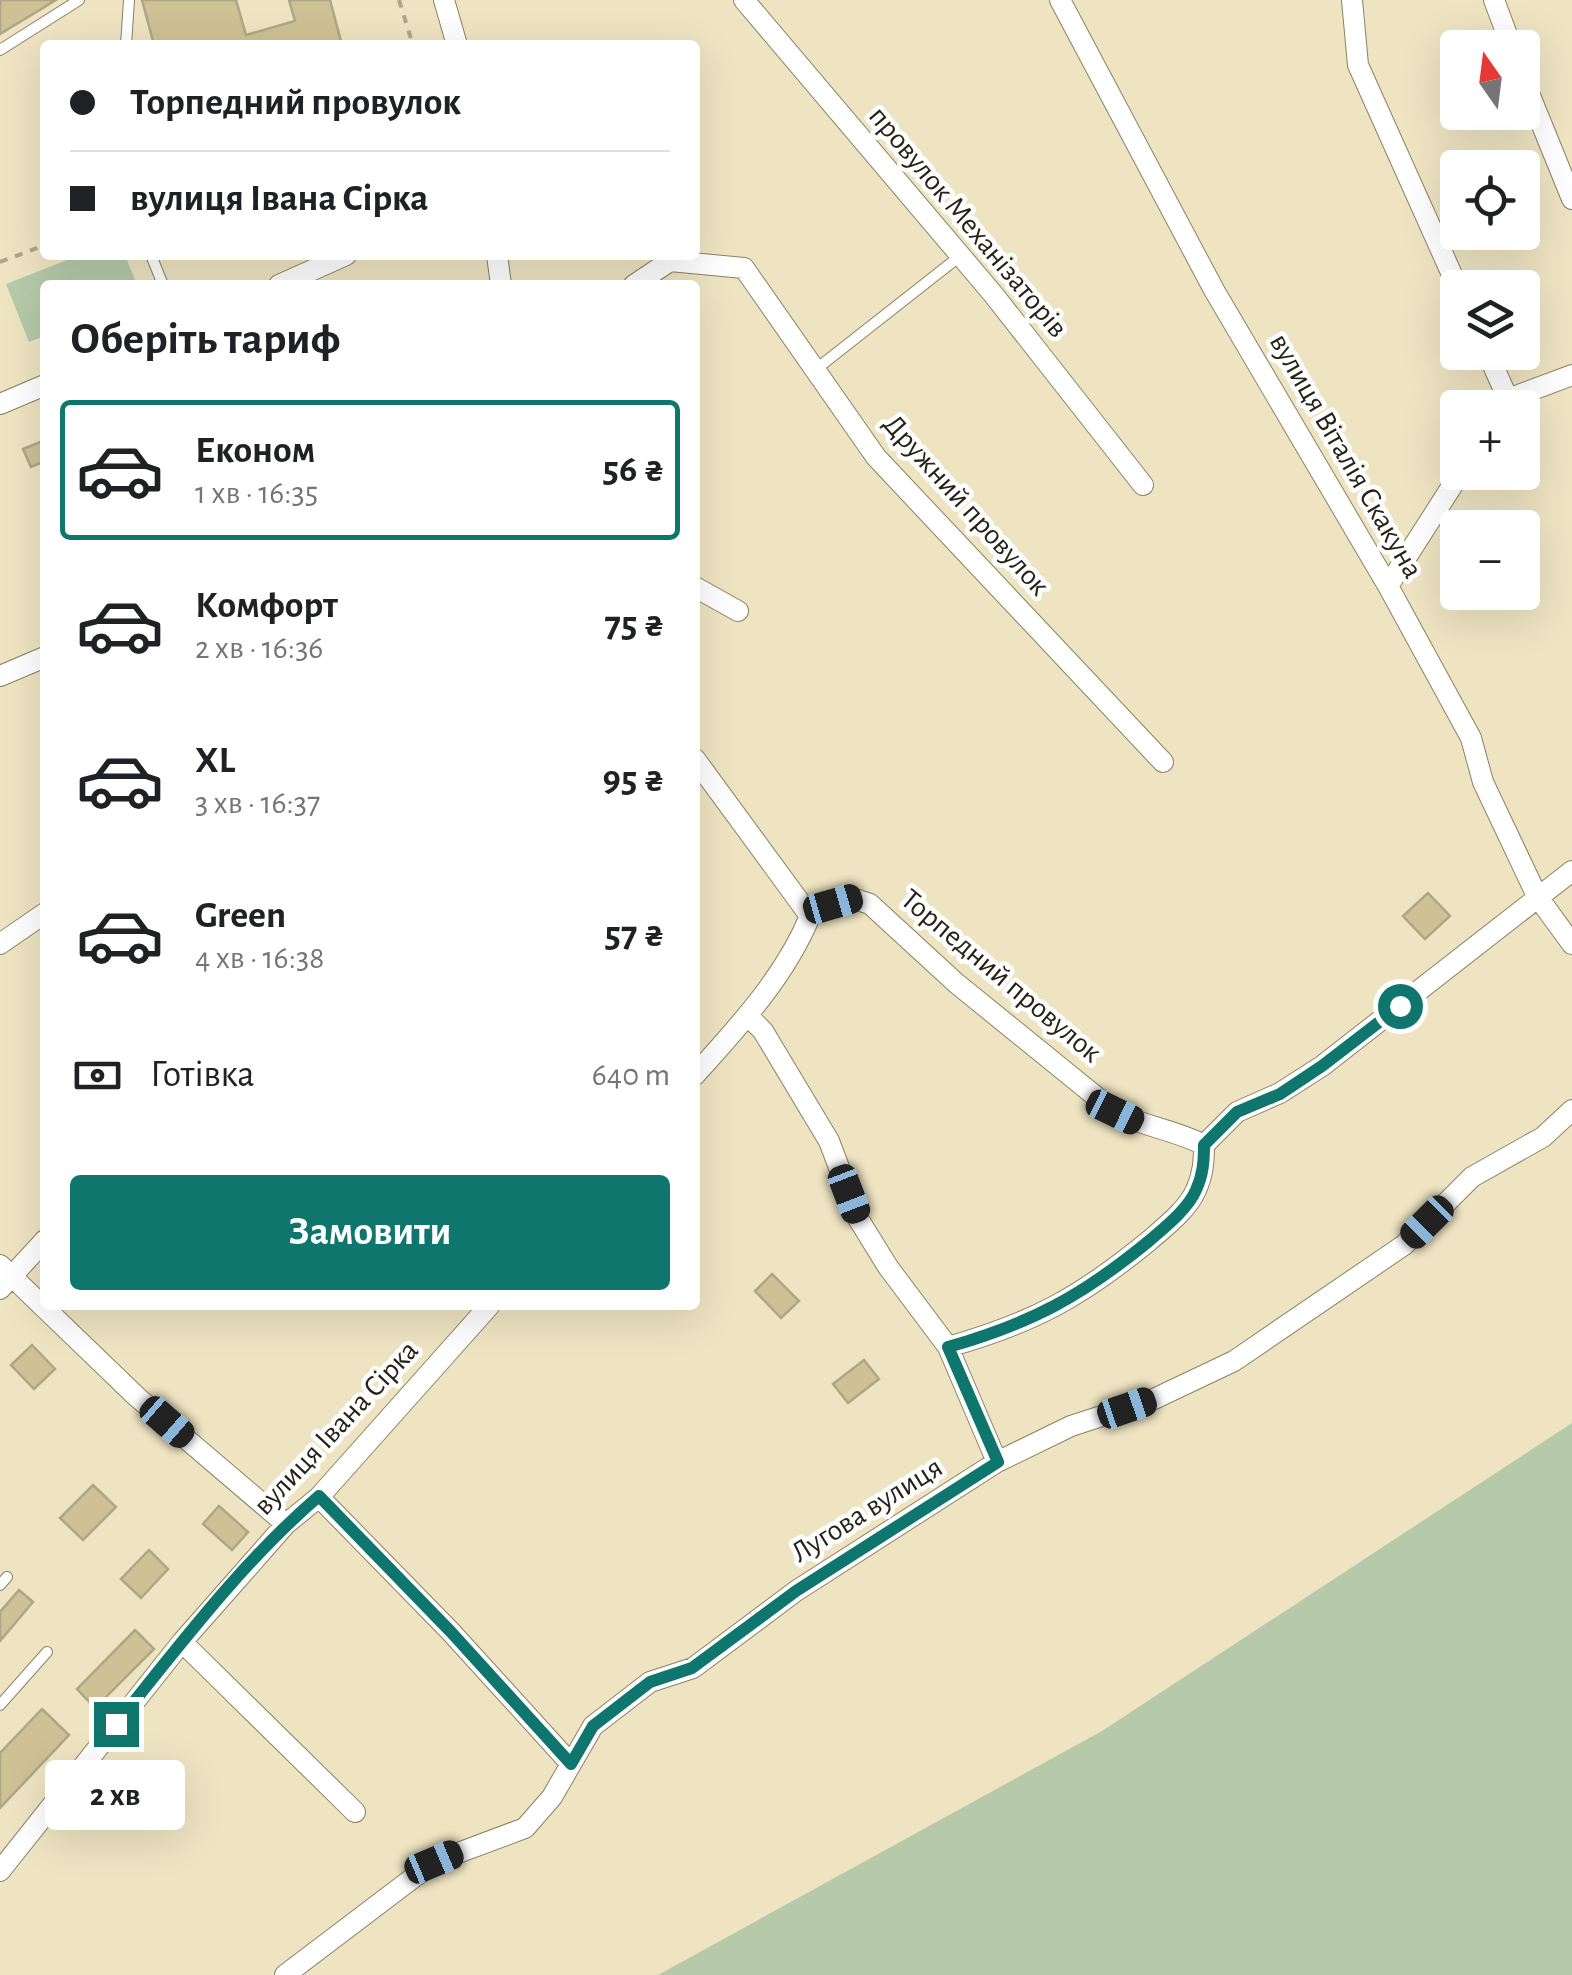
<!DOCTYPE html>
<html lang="uk">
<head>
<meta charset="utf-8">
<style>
	body { margin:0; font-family:"Alegreya Sans",sans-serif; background:#f6f6f6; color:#202124; height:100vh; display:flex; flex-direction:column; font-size:38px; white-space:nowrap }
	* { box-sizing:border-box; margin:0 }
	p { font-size:32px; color:#757577 }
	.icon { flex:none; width:55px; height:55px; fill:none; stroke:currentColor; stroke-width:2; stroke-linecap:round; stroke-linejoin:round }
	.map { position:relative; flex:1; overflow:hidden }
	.drawer { position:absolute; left:40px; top:280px; width:660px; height:1030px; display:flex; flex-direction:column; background:#fff; border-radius:10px; box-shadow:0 10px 40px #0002 }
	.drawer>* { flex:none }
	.guide { position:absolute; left:40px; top:40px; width:660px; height:220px; border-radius:10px; box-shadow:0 10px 40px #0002; display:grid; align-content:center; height:220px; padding:0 30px; background:#fff }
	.needle { width:65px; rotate:346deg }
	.tools { position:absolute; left:1440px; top:30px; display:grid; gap:20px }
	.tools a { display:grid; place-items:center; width:100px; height:100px; border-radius:10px; background:#fff; box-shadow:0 10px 40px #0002; font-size:50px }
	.end { position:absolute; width:45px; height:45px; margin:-22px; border:12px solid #0f766e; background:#fff; box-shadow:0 0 0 5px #fff }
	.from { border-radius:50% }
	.bubble { position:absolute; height:70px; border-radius:10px; background:#fff; box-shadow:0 10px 40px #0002; font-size:32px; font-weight:600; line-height:70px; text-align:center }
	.car { position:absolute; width:30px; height:60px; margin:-30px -15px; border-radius:12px; box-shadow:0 0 8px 2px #0007; background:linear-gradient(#222 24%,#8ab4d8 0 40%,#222 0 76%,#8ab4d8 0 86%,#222 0) }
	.guide b { display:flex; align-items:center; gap:35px; height:95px; font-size:38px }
	.guide b+b { border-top:2px solid #e0e0e0 }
	.guide i { width:25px; height:25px; background:#202124 }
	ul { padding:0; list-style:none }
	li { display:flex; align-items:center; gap:30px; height:140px; margin:0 20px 15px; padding:0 10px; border:5px solid transparent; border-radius:10px }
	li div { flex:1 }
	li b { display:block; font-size:38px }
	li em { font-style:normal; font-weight:600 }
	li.current { border-color:#0f766e }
	li>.icon { width:90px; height:90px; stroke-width:1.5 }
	h2 { padding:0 30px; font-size:45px; line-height:120px }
	.pay { display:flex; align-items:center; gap:25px; height:110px; padding:0 30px; font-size:38px }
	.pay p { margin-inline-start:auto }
	.cta { display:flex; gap:20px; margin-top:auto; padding:20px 30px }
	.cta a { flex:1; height:115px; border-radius:10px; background:#0f766e; color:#fff; font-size:40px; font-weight:600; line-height:115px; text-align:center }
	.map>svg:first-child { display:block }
	.green { fill:#b6caa9 }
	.building { fill:#cec195; stroke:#afa685; stroke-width:2.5 }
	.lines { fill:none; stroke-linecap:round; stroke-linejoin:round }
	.lane-casing { stroke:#8b8262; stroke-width:12 }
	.street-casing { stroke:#8b8262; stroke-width:22 }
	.path { stroke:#aea68b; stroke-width:4; stroke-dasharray:8 8; stroke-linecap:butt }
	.lane { stroke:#fff; stroke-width:10 }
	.street { stroke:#fff; stroke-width:20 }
	.route { stroke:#0f766e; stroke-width:12 }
	.labels { text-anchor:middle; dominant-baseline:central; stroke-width:9; stroke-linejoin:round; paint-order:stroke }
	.street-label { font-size:30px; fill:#262215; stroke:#fff }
</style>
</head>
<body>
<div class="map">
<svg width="1572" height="1975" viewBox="0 0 1572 1975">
	<rect width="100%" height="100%" fill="#eee4c2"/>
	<!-- green -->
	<path class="green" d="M80,255H125L137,285H45V336L29,342L6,284Z
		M1572,1423V1975H658L1102,1731Z"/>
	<!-- building -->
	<path class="building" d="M0,0H56L0,34Z
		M142,0H236L246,35L295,21L289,0H330L342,45H154Z
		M45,440V461L31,467L23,449Z
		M1428,893L1450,916L1425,939L1403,916Z
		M772,1274L799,1301L781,1318L755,1291Z
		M32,1345L55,1369L34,1389L11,1365Z
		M864,1360L879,1379L848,1403L833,1384Z
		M93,1485L116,1507L83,1540L60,1518Z
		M219,1506L248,1532L232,1550L203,1524Z
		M149,1550L168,1569L141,1598L121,1579Z
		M19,1590L33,1602L0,1641V1612Z
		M135,1630L154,1649L95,1708L77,1689Z
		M42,1709L69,1735L0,1808V1753Z"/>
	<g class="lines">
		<defs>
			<path id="lane" d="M126,45L129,0
				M0,50L79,0
				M151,255L163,285
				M815,370L960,256
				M0,1585L7,1577
				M0,1705L47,1652"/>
			<path id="street" d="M444,0L457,45
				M744,0L993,294L1143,485
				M1060,0L1214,290L1388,586L1471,738L1483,782L1537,896L1572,944
				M1352,0L1358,65L1458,288
				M1494,0L1512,48
				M1522,76L1572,199
				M497,255L501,285
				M279,285L346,255
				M634,285L670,261L744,268L876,457L1163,762
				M1487,352L1508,399L1503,408
				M1508,399L1572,375
				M0,404L45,385
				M1388,586L1461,472
				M695,587L738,611
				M0,676L45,657
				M695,759L810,916
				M810,916L852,898L870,904L956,983L1115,1112C1145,1127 1175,1130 1204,1145
				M0,944L45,913
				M748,1016L763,1031L829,1141L859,1220L888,1267L948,1347L997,1462
				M695,1075C738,1027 785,977 810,916
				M0,1265L137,1397L286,1524
				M0,1289L45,1240
				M948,1347C1033,1323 1081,1297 1150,1240C1165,1227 1188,1209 1196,1190C1203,1175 1204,1161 1204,1145L1237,1112L1280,1093L1322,1066L1572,871
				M319,1497L451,1632L571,1764
				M182,1642L355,1812
				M0,1871L182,1642L286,1524L319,1497L490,1305
				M285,1975L434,1862L525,1828L552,1797L593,1726L650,1682L693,1668L796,1591L997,1462L1071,1426L1154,1399L1234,1361L1404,1245L1472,1177L1543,1137L1572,1110"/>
		</defs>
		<!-- lane casing -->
		<use href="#lane" class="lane-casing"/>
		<!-- street casing -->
		<use href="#street" class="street-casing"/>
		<!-- path -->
		<path class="path" d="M399,0L413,45
			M0,262L45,245"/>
		<!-- lane -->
		<use href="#lane" class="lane"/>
		<!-- street -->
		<use href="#street" class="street"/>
	</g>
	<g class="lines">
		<!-- route -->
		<path class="route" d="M116,1724C179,1646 242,1562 319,1496L451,1632L571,1764L593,1726L650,1682L692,1668L796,1591L998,1462L948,1347C1032,1323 1082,1296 1149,1241C1165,1227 1188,1209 1196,1190C1203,1175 1204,1161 1204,1145L1237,1112L1280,1094L1322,1066L1400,1006"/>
	</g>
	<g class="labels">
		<!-- street labels -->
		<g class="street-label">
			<text transform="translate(968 222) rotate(50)">провулок Механізаторів</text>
			<text transform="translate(1346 456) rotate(60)">вулиця Віталія Скакуна</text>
			<text transform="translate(966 505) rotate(48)">Дружний провулок</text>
			<text transform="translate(1001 976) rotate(40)">Торпедний провулок</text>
			<text transform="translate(336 1428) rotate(-47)">вулиця Івана Сірка</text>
			<text transform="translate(867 1510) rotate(-32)">Лугова вулиця</text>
		</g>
	</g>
</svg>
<div class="tools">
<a><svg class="needle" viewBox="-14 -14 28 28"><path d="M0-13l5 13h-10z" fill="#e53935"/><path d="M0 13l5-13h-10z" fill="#757577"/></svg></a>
<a><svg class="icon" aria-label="locate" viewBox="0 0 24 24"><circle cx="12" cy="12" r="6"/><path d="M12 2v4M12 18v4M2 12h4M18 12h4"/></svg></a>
<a><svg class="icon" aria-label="layers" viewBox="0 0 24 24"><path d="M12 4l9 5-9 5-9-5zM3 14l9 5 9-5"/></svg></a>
<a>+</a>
<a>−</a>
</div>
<i class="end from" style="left:1400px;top:1006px"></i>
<i class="end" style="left:116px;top:1724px"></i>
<div class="bubble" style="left:45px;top:1760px;width:140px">2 хв</div>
<i class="car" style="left:833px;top:904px;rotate:74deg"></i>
<i class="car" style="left:1115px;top:1112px;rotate:116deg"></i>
<i class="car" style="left:849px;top:1194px;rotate:159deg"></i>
<i class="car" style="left:1427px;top:1222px;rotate:225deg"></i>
<i class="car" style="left:1127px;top:1408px;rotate:71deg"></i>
<i class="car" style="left:167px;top:1422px;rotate:131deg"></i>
<i class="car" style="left:434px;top:1862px;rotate:67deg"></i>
<div class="guide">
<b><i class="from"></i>Торпедний провулок</b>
<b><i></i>вулиця Івана Сірка</b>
</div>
<section class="drawer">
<h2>Оберіть тариф</h2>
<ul>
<li class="current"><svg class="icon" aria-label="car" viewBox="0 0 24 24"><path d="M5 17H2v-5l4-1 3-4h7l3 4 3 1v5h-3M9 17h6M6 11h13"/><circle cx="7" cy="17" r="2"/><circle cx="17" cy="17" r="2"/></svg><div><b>Економ</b><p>1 хв · 16:35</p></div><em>56 ₴</em></li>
<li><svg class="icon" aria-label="car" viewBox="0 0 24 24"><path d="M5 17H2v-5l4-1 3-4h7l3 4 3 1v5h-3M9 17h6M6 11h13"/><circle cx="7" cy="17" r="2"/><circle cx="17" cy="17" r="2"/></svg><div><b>Комфорт</b><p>2 хв · 16:36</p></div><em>75 ₴</em></li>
<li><svg class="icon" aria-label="car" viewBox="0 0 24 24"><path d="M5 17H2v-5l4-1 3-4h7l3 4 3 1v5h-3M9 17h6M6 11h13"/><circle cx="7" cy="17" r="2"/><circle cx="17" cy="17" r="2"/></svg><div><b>XL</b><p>3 хв · 16:37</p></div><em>95 ₴</em></li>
<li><svg class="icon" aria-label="car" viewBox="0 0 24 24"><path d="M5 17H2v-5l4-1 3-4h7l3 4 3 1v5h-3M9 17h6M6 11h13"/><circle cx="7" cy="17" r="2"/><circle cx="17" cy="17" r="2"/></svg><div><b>Green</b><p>4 хв · 16:38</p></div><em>57 ₴</em></li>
</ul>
<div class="pay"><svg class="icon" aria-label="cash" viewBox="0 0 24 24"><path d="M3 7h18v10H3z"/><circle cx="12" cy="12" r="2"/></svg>Готівка<p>640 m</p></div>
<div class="cta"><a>Замовити</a></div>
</section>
</div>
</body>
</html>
